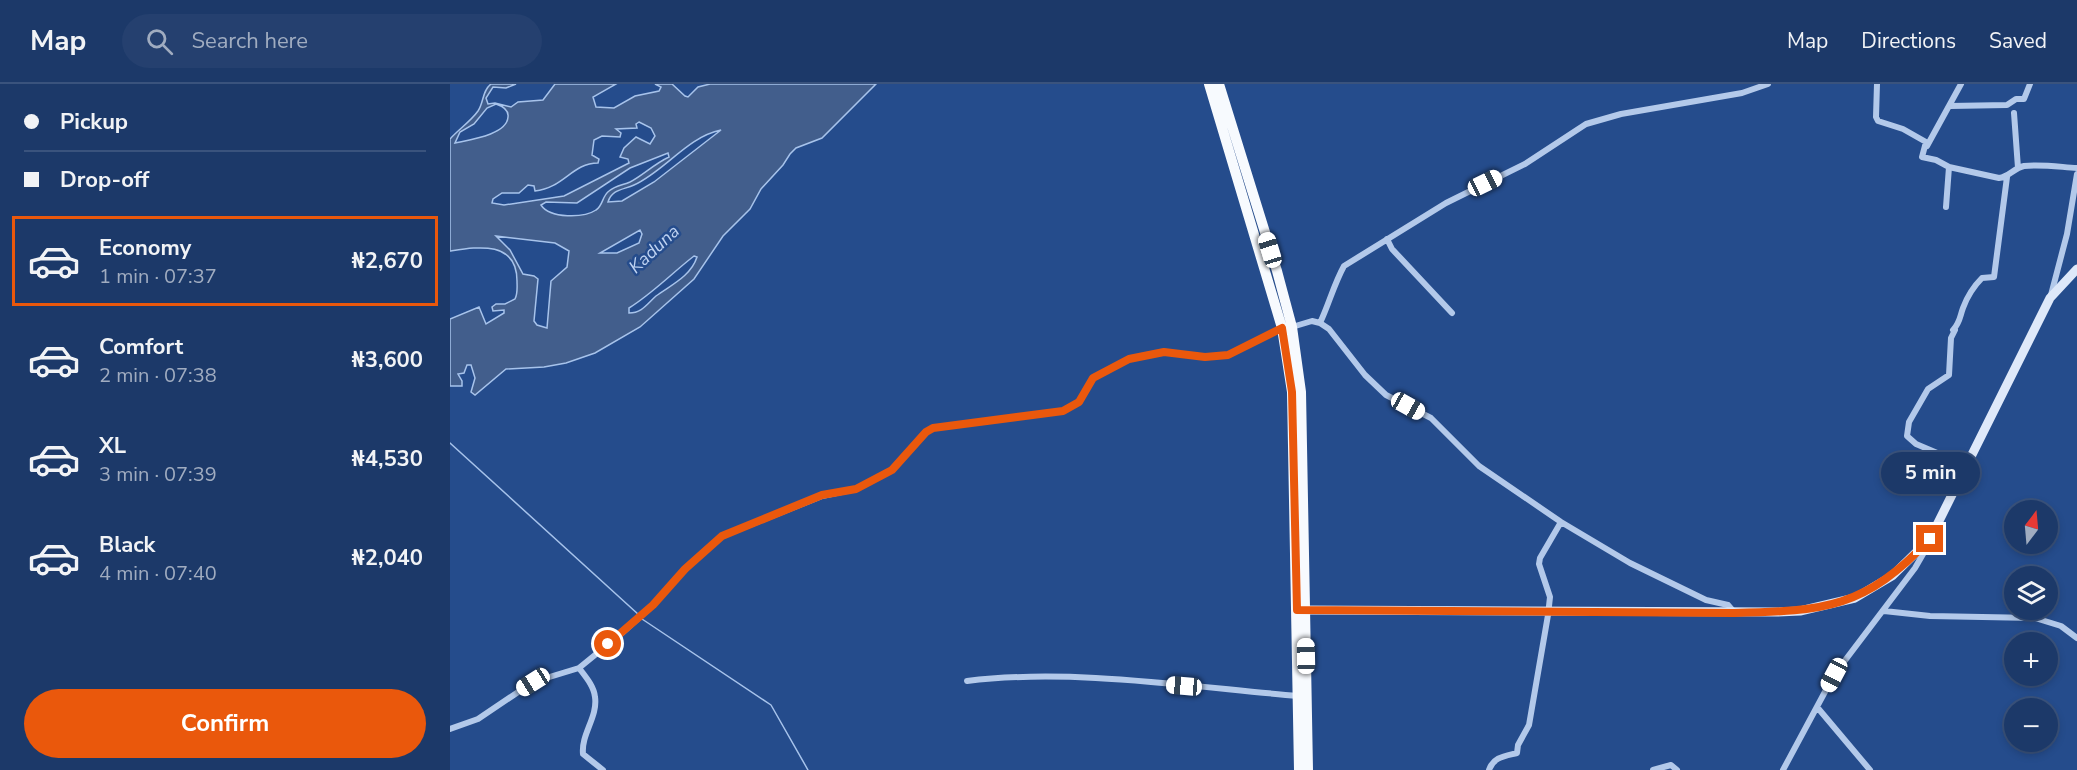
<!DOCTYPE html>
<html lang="en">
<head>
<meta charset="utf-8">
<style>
	body { margin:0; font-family:"Nunito Sans",sans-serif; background:#25406f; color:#f1f3f6; height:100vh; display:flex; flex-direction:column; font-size:22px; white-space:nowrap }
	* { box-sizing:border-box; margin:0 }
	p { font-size:20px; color:#a0acc0 }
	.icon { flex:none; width:33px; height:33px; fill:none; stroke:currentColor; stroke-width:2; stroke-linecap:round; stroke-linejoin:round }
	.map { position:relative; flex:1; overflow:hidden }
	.panel { display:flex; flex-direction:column; background:#1c3969; width:450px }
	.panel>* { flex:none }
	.hud { display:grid; align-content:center; height:132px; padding:0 24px; background:#1c3969 }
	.needle { width:39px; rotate:16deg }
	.buttons { position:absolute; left:1554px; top:416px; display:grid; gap:12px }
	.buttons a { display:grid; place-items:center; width:54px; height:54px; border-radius:50%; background:#1c3969; box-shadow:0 3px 9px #0003,0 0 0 2px #3a537d; font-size:30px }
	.end { position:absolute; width:27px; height:27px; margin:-14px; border:8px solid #ea580c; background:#fff; box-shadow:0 0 0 3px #fff }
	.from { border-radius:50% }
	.bubble { position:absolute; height:42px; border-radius:21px; background:#1c3969; box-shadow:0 3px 9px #0003,0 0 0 2px #3a537d; font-size:20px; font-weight:700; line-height:42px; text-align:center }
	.car { position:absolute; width:18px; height:36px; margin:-18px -9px; border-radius:8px; box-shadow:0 0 4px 2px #0007; background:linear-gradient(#fff 24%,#345 0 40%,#fff 0 76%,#345 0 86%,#fff 0) }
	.hud b { display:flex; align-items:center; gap:21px; height:57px; font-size:22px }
	.hud b+b { border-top:2px solid #3a537d }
	.hud i { width:15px; height:15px; background:#f1f3f6 }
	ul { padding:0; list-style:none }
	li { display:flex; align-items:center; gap:18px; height:90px; margin:0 12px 9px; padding:0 12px; border:3px solid transparent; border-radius:0px }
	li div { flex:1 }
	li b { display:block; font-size:22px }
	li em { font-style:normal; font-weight:700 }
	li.on { border-color:#ea580c }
	li>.icon { width:54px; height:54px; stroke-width:1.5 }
	.primary-button { display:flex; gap:12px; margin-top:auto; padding:12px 24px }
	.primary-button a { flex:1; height:69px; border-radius:36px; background:#ea580c; color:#fff; font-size:24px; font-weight:700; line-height:69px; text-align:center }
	header { display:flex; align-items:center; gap:36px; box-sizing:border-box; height:84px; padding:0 30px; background:#1c3969; border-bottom:2px solid #3a537d }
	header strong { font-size:28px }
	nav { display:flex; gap:33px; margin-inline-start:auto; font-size:21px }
	.search { width:420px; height:54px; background:#25406f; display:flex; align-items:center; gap:15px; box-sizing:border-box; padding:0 21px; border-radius:33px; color:#a0acc0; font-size:22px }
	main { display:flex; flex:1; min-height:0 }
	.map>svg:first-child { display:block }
	.water { fill:#425e8c; stroke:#a7c3eb; stroke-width:1.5; fill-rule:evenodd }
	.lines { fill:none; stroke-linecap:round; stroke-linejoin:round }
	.stream { stroke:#a7c3eb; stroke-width:1.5 }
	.minor { stroke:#b3c9ea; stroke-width:6 }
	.secondary { stroke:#dee8f9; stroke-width:9 }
	.primary { stroke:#f7fafe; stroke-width:10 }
	.route { stroke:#ea580c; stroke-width:8 }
	.labels { text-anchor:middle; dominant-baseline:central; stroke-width:5; stroke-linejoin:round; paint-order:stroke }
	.water-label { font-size:18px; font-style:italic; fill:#bfd3f2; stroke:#254c8c }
</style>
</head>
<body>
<header>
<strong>Map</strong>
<div class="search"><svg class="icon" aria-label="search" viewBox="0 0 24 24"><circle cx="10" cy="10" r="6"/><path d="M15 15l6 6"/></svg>Search here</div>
<nav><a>Map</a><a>Directions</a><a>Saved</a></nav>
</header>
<main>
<section class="panel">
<div class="hud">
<b><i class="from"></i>Pickup</b>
<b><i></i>Drop-off</b>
</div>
<ul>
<li class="on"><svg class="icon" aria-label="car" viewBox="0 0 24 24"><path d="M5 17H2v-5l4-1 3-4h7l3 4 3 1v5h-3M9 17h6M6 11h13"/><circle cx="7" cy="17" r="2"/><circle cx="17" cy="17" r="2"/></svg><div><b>Economy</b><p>1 min · 07:37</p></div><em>₦2,670</em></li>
<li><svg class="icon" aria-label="car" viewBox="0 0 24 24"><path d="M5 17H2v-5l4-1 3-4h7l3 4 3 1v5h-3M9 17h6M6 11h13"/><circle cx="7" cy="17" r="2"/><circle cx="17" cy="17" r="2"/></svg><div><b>Comfort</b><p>2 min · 07:38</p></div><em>₦3,600</em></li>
<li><svg class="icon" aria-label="car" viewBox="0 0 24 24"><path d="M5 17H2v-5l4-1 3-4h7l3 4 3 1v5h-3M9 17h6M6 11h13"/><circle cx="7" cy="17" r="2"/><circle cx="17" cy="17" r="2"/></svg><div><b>XL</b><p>3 min · 07:39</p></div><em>₦4,530</em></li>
<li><svg class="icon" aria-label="car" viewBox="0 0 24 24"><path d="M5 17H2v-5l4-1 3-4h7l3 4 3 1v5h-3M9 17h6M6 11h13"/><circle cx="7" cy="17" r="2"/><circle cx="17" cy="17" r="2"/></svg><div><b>Black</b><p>4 min · 07:40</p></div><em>₦2,040</em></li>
</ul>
<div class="primary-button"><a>Confirm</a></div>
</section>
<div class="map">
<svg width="1627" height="686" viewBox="0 0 1627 686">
	<rect width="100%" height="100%" fill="#254c8c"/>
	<!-- water -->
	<path class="water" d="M41,0H66L56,4L43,3L36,14L38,20L45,19L61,23L68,18L93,16L105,0H166L143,13L146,23L164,24L185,12L209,7L211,3L205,0H222L235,12L238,13L248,3L260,0H426L372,54L346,64L340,70L333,81L311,105L300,125L273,152L244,195L190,243L145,269L116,279L94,283L56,285L25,311L21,308L25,294L21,281H17L14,289L8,290L12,297V302H0V235L29,223L36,240L54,229V226L43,227L42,223L46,220H55L65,215C68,209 67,203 67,197C67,156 27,163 0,167V55C8,46 21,37 28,27C34,18 32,7 41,0ZM46,20C52,22 59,26 58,33C57,51 18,56 5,59L10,48L24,40L37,24ZM189,38L201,44L205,52L200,60L186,53L174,64L170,73L178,75L179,79L114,112L54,121L42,119L43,115L52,109H69L78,101L84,102L85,107C114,104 122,79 148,79L149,75L142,71L144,56L152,52L170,53L171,49L166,45L187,44L186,40ZM271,46L204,98L172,117L158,118C162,105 173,106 184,101C215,87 237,53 271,46ZM218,69L219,73C204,80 192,92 180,98C173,101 165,102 159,107C152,112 153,122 146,126C134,134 100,135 91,121L96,118L127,119L180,84ZM190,146L192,150L189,159L167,169H150ZM46,152L105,159L119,167L117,183L101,197L97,244L87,241L84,237L88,195L84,192L73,190L60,166ZM244,172L247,173C241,192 221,201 206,212C197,220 192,229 179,229V224C203,209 222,189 244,172Z"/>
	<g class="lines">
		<!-- stream -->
		<path class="stream" d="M0,359L189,531
			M192,535L321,621L358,686"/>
		<!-- minor -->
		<path class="minor" d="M1427,0L1426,33L1428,37L1453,45L1476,58L1472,73L1486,76L1499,83L1549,94C1559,93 1564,84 1574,82C1591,80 1610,83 1627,84
			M1500,22L1557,21L1566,15H1574L1580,0
			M1564,29L1568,84
			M1477,62L1511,0
			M1496,123L1499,83
			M937,155L942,165L1002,229
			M1601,211L1617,150L1627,90
			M870,239C879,220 884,200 894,182L996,119L1075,80L1136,40L1171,30L1292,9L1318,0
			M842,243L862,237L870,239L879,245L915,291L936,311L981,334L1029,382L1111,438L1180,479L1256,516L1278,521L1284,528
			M1503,246C1510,239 1510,232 1513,224C1517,213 1524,202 1532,194L1544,193L1557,93
			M1505,246L1501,254L1499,291L1478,305L1459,338L1457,352L1466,360L1518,382
			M1434,527L1480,532L1585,534L1611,542L1627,554
			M129,584C135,592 144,602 145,613C148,633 131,650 133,670L153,686
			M517,597C621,584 743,603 848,612
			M1367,623L1420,686
			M0,645L28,635L83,598L129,584L172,549L203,521L235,485L272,452L372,412L406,405L442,386L476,348L483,344L613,327L629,318L643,294L679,275L714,268L755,273L778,271L832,244
			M1039,686C1043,673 1055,672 1067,669L1068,661L1079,641L1098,531L1100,513L1089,480L1090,474L1111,438
			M1203,686L1221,681L1227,686
			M1333,686L1384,591L1465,484L1480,458"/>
		<!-- secondary -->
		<path class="secondary" d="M850,526L1328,528L1350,527L1405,514L1442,492L1480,455L1600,214L1627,185"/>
		<!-- primary -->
		<path class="primary" d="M759,0L832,244L842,308L849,686
			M769,0L827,187L842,243L851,308L858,686"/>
	</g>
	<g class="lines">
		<!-- route -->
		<path class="route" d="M158,560L203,521L235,485L272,452L372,411L406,405L442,386L476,348L483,344L613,327L629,318L643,294L679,275L714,268L755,273L778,271L832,244L842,308L847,526L1284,529C1376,527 1415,524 1480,455"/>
	</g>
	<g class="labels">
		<!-- water labels -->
		<g class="water-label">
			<text transform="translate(204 165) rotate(-43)">Kaduna</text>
		</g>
	</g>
</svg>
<div class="buttons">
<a><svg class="needle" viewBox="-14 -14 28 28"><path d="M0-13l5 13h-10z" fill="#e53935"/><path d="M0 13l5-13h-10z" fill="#a0acc0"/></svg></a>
<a><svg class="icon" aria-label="layers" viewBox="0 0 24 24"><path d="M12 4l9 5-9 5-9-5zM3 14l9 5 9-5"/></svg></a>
<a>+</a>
<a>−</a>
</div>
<i class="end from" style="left:158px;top:560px"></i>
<i class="end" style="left:1480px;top:455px"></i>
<div class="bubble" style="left:1431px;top:368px;width:99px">5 min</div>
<i class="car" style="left:1035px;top:99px;rotate:64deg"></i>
<i class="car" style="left:820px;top:166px;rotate:343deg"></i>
<i class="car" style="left:958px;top:322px;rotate:119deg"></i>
<i class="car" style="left:856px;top:572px;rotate:359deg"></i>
<i class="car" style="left:1384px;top:591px;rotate:208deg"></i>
<i class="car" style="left:83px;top:598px;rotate:238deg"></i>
<i class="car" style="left:734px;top:602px;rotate:275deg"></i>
</div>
</main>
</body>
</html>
